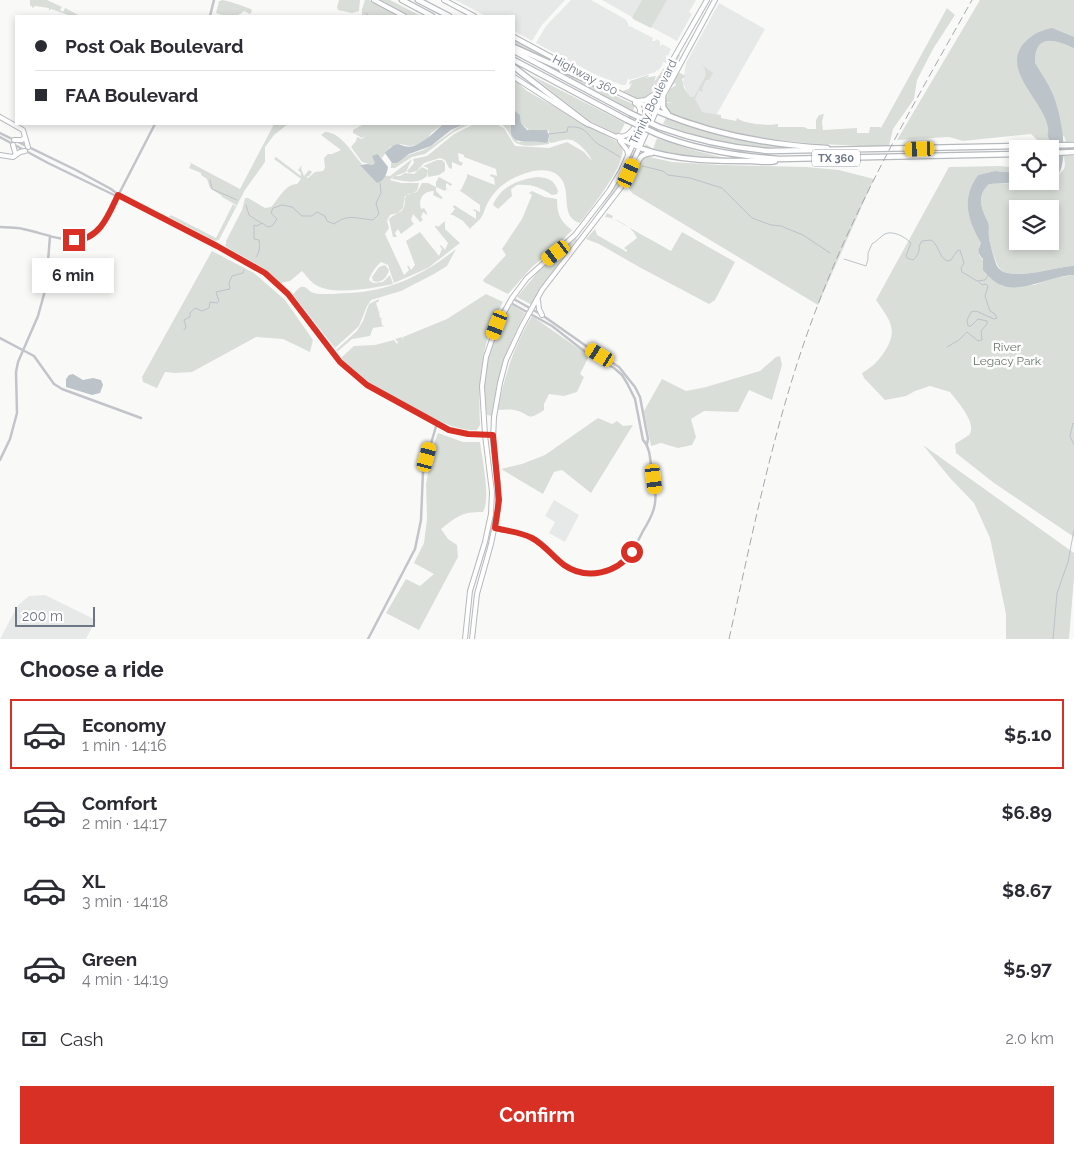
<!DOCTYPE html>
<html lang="en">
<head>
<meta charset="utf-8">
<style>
	body { margin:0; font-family:Raleway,sans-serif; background:#f7f7f7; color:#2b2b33; height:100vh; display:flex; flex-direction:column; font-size:19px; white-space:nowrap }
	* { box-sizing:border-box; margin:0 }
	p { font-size:16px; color:#7c7c81 }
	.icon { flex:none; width:28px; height:28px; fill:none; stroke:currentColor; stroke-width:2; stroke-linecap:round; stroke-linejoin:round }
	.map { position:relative; height:639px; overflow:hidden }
	.details { display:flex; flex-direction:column; background:#fff; flex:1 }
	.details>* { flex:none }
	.banner { position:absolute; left:15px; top:15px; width:500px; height:110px; border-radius:0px; box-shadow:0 2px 8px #0003; display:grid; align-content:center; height:110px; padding:0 20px; background:#fff }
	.fabs { position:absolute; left:1009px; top:140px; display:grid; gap:10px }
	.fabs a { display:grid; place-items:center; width:50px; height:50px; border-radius:0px; background:#fff; box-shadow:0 2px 8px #0003; font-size:25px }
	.scale { position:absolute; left:15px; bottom:12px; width:80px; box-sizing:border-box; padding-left:5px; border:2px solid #6c7685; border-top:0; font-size:14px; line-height:18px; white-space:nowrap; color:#6c7685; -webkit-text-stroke:4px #fff; paint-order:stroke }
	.end { position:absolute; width:22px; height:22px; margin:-11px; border:6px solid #d93025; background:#fff; box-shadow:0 0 0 2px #fff }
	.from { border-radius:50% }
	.bubble { position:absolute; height:35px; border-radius:0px; background:#fff; box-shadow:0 2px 8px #0003; font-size:16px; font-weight:700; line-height:35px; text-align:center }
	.car { position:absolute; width:15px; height:30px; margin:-15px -8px; border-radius:6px; box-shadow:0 0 4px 1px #0007; background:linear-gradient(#f5c518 24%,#345 0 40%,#f5c518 0 76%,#345 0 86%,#f5c518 0) }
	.banner b { display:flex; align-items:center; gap:18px; height:48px; font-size:19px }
	.banner b+b { border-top:1px solid #e1e1e2 }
	.banner i { width:12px; height:12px; background:#2b2b33 }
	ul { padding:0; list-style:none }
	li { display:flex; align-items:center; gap:15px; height:70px; margin:0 10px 8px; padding:0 10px; border:2px solid transparent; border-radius:0px }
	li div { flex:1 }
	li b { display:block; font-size:19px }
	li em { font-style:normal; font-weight:700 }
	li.active { border-color:#d93025 }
	li>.icon { width:45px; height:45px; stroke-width:1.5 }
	h2 { padding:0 20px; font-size:22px; line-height:60px }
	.pay { display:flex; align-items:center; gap:12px; height:55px; padding:0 20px; font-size:19px }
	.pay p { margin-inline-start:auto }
	.action { display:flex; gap:10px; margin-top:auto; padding:10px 20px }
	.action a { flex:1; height:58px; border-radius:0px; background:#d93025; color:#fff; font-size:20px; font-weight:700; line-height:58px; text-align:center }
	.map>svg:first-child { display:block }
	.built { fill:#e7e9e8 }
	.green { fill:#d9ded8; fill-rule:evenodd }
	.water { fill:#bcc3c9 }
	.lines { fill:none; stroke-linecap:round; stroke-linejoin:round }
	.stream { stroke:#bcc3c9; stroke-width:1 }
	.major-casing { stroke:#b6b8bd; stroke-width:6 }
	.highway-casing { stroke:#b5b8bc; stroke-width:7 }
	.minor { stroke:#c2c4c9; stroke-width:2.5 }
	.major { stroke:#fff; stroke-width:4 }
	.highway { stroke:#fff; stroke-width:4.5 }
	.rail { stroke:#a4a8ae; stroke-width:1; stroke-dasharray:8 4; stroke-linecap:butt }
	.highway-bridge-casing { stroke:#b5b8bc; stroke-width:7; stroke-linecap:butt }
	.highway-bridge { stroke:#fff; stroke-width:4.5 }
	.route { stroke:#d93025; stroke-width:6 }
	.labels { text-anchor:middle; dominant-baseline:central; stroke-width:5; stroke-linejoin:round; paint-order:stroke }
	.shield { fill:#fff; stroke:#989faa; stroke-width:1 }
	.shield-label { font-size:11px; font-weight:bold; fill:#6c7685 }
	.street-label { font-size:12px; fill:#6c7685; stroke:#fff }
	.park-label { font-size:12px; fill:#667866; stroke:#fff }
</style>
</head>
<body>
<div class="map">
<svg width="1074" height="639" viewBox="0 0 1074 639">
	<rect width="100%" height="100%" fill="#f9faf8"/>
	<!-- built -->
	<path class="built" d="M455,0H565L541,26L532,41L514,31V16H486Z
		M571,0H591L625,19L628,23L629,27L630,26L653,38L652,41H655L656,39L660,41V46L662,44L671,49L668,56L666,55V58L669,59L666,63L662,62L663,64L658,71L656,70V72L629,80L628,78L626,85H622L594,74L536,43L546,26Z
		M602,0H642L632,17Z
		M666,0H696L689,12L692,14L677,41L651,27Z
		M719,3L765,29L714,119L702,117L689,97L683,83L686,63Z
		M554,500L579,515L565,542L549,533L555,522L545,516Z
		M45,595L96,620L86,639H0L18,605L29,596Z"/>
	<!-- green -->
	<path class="green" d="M30,0H47L62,7L60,10L63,12L65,8L80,16H71L51,9L49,11V8L35,6L33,8L30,5Z
		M220,0C228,0 242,6 251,9L252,11L250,14L244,11C236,19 226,16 216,13L219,1H222Z
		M339,0H360L359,11L352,13L338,10L337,7Z
		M365,0H369L400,16H362V9Z
		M378,0H390L421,16H408Z
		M642,0H667L651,28L633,19L632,17Z
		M980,0H1074V141L1066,142L1064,136L1039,142L1031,134L963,141L949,137L897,140Z
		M947,8L955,15L933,49L917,80L914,99L893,129L889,146C827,146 766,142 705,126C691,122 668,119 665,103L673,102H665L670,89L676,85L675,83L670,88L678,72L686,76L682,79L684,88L690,97H694L706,75L705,70L700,67L704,69L705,68L701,64L713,73L709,80H706L702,89L703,90L702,92L699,90L695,99L702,112L721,115V118L736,121L737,118C744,124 769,126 778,124V127H804L808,129H816V120L819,115L824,114L822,122L823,130L857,128V133H869L870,127H880L881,128Z
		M514,39L571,69V71L514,44Z
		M678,54L680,55L656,107L653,105Z
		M667,64L656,86L654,83V88L647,98H636L622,91L629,89L632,83L629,85L630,81L648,75L649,76L644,78L656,76L654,82Z
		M559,70L635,105L633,111L558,71Z
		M531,75L625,123L619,135L590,121Z
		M514,79L527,91L621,144C631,160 590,209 580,223C560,217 571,194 562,180C549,159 510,176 497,190C491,196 486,205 484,212C482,219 474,224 470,229L463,221L453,215H450L455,209L453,207L454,205L476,219V212L473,210L474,209L480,212V205L459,190H461L467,177V174L495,185L494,178L490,176L491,174L497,176L496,169L464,157V155L458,153L459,161L463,163L461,166L452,162V169L449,168L445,160L440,158L424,163L417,171L409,173L407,171L414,163L413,159L427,156L454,134L474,124H496L504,128L515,146L549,148L567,142L584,152L592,161C590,154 579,143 572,140C565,138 557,142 551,143L549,142V144C540,145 519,149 513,140C509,134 507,128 501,124H511L510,129L518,142H541L549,140V131L544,130L530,131L521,123L520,115L514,110Z
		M666,118L722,135L791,148C784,150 775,148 768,148C732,147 696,137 663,124Z
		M274,124H288L274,135L265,147V162L245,190L219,240L215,241L169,217L168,216H170L171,215L216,238L233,204L235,206L233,210L236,205L222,197V196L210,188L207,179L201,175V173L189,168L191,164L189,162L240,189Z
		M364,124H443L431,133L427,139L417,145L410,146L400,144L390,147L382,158L378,154L375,163L372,165L362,162L351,147L356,141L357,137L362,139L366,136L362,138L353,133V130Z
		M464,124H470L454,132L425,154L412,157L395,168H391V163H397C405,154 414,154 425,149C439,143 450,130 464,124Z
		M325,132C341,132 352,153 362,164L360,165L370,174L390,176L412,159L406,172L395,176H400L405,173L414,174L422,167L428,170L427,176C417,185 404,181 392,179L394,176L390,180L401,183H419L417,191L405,196L403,208L398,213L390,215L387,221L389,228L385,234L404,275L409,270L407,266H409L411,270L415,265L406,241L420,232L439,256L442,249L440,246L441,245L445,250L448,243L435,227L436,225L438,227L445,221V229L460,243L428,268L394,283L388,265L381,262C377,265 370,275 369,280L373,283L383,282L390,275L393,284C374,288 329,297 313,283C309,280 306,275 302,271L290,281L280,283L260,266L226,247L225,244H226V241L242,210L245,198H248L265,208L271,207C279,199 285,184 297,184L301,179L274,159L276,157L301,176V173L298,170L302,165L301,168L304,176L309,170L312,172L309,176L306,177L308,178L315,172L323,171L325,168L324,158L328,154H332L341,150L321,135Z
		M657,138L693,150L729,159L679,157L644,148L646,144L653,149Z
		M633,150H636L619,185L586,230L613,190Z
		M645,156L672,162L722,165L806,167L839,170L874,179L818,305L632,193L628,187Z
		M1064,156H1074V266C1057,266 1007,284 998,266C995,260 989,243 989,237C988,231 990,228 988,222C981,208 976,197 989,184L1017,183L1032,187L1046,185L1053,181L1064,169L1065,165ZM1018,209H1050V241H1018Z
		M437,160H442L445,163V171L439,175L428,177V168L423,166Z
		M1001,166L1017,168V173L995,171L978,175C961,205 967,214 981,243L979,247V255L1002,286L1034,285L1053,278L1074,275V537L994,483L956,453L955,444C959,441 965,438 969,435C978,424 957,401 950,392L930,386L915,391L906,396L885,400L864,378L862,373C871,368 877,362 883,354C899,330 891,322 876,300L949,167Z
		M439,177L452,184L451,186L446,183V188L449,191L446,189L445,191L436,187V191L443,198L441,199L433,195L434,191C423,191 418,199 421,209L424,208L427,213V215L423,212L421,217L423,220L420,222L413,214L411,220L414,224L401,234L398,229L395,233L397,237H393L389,219C399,210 405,215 405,198L408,194L417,192L422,183H428L436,187V182Z
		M538,177C549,178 554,180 558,191L557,194L552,195C540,187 531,184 517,185L511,189L512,196L498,209L493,205C500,187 519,179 538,177Z
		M532,191L545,197L557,199C557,214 560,221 572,230L557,246L532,267L508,294L484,282L483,280L506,255L502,249L522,219L532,195L529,193Z
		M607,213L613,216L612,218L671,251L682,232L735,262L715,300L709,304L641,268L599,244L586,239L595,229L597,235L627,252V250L624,248L637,238C633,227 616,218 605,217Z
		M576,238L577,240L562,258L532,305L517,297L537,273Z
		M456,249L447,266L434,274L401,291L371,300L367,306L359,326L335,348L293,295C295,292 298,288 301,287C306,286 308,290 311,292C319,296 341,293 350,293C391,291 425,274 456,249Z
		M212,251L254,273L285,300L313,340L310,352L283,339L256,337L192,372L175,373L165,372L157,388L143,382L142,377Z
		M385,265L389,270C387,278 381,284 373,281L372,277L379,267Z
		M486,294L503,302C481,340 478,382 480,425L477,430C451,435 360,382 342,360V357L354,346L375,345L394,340L397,344L398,342L395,339L402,337L403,340V337L447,319Z
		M379,299V301L376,303L379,312L381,311L379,313L380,318H383L381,319L382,325L385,326L373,328L370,336L352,339L337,352L336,350L357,331L363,321L369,304Z
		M512,305L525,313C508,345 496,379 492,416L487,415C481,384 487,349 502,321C505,316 507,309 512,305Z
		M532,316L589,356L580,374L584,377L577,392L564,396L549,394L544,404V410C525,423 531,413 514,410C509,409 503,410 498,410C504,376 514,346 532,316Z
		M780,356L782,365L772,400L749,390L738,412L704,411L691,419L696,437L692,445L678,448L661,443L651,446L644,411L662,379L686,391L706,387L760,371L776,357Z
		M598,418L612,424L617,421L623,426L633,425L591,493L562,470L554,472L543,494L501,469L522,464L545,455Z
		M438,433L463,442H480C482,458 491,498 483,512C461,512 458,516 441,529L448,539L457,545L458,557L419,630L386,613L406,579L420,586L434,574L414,563L424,543L427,519L426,484L433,447Z
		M923,445L1074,553V578L1069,639H1006V614L990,538L974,503L950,478Z"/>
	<!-- water -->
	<path class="water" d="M1052,28L1074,37V48C1055,39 1034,33 1035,63C1042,75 1051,87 1055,100C1062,121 1074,176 1046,185C1035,188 1026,184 1016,183C1007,182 998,184 989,184C976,197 981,208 988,222C990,228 988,231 989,237C989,241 995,262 997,266C1007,284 1057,266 1074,266V275C1053,275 1020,294 1001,285C993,282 988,275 983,270V259C977,253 978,250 981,243C967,218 961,200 978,175L995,171L1017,173L1018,181H1050C1050,173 1051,166 1052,158C1052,150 1050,143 1048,136C1047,133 1049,132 1048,128C1045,101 999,70 1025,42C1034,33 1040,31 1052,28Z
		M514,110L520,115L521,123L527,130H547L549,136L548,141L546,143C532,139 507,149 511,124H514Z
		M443,124H464L451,130L431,146L409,154L397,163H392L385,153C401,136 399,150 414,146C424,142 436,131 443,124Z
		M378,154L388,167C387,174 384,181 377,183L360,165L368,164L372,165L375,163L372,156Z
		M73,374L83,380L93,378L101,380L103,385L100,393L92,395L66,387V379L69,375Z"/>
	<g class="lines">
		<!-- stream -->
		<path class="stream" d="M366,13L369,16
			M548,134L567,132L568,127C588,126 586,135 598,144C605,148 612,152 620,157
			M642,166L663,171L668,175L690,178L722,188L752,218L771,225L781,226L803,235L830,253
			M210,180L212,189L237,200
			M246,205L249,215L261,223
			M256,257C260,252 260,246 259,240L254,239V225L257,226L262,223L268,227L272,226L277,219L271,213L273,208L282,205L292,207L302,216H312L317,212L325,216L327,221L334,224C349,213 357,219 373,220L379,214L376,203L381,193L380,183
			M844,259L866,266L868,259V253L872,244C876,242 881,236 885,234C893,230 905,237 911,243L906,256L907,258L913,260C917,257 920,251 919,246L922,241L931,240C940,246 938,256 947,261L951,260L957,251L960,250L964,263L961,268L962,272L977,281L985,280L989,274
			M184,330L186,327L184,320L190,317V313L195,308L202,311L209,308L210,302L217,303L219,301L216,292L230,289L229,283L232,276L243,273L244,270
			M947,347L959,340L967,332L978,341L982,340L981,331L987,324V321L978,319L971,326H968L967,320L971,312L976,311L994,319L997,318L995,314L990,311L985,296L988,286L986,284L982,285L979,282
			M1074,424L1073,423L1070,436L1074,445
			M1053,639L1057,593L1068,562L1074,530"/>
		<defs>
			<path id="major" d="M374,0L404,16
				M444,0L474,16
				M514,37L605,86L657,111
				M514,77L584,122L640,148
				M637,101L646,100L653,95
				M0,117L23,130L28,147
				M618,136C630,140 641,119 640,110C640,106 638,105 635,103
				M14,140H22L25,137
				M620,141L627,150L628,154
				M13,145L16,155
				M0,155L13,157L20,152L25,151
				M538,300L539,309L542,315
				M465,639L470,591L485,542L491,514L492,492L485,435L482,386L486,357L497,325L512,298L527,278L575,235L609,191L621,171L664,75L707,0
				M472,639L477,594L491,544L498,510V484L493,440L494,417L500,383L506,360L522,326L542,290L622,186L663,96L715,0"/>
			<path id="highway" d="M402,0L432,16
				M418,0L449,16
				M514,47L598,85L605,86
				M514,51L630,113
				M514,60L627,120
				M514,67L588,124
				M663,96V107L668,114
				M657,111C711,134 769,145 827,148
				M659,127C695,140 731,148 769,151L1074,145
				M657,134C696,150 737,156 779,159L1018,154
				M640,148C676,161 714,161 751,161C759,161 767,163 775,161
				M1050,153L1074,152
				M629,173C641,167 634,154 652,153"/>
		</defs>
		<!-- major casing -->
		<use href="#major" class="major-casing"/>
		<!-- highway casing -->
		<use href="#highway" class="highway-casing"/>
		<!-- minor -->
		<path class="minor" d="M210,16L214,0
			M0,133L76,170L111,189L123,198L243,260L265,273L288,294L339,362L367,385L449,430L468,434L493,435
			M0,137L48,163L114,195H118
			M0,227C8,228 16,227 23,229C56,236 85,254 107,217L155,124
			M512,298L542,315L589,348L619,367L635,387L640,397L648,439L647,444
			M0,338L34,356L54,384L62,389L141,418
			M0,460L10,439L17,413L16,372L18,362L38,316L46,287L50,236
			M488,528C503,530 520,531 533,538C556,552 563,574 594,573C620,573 633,552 643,531C648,523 654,513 655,503C657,490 654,477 651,465C650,456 649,446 643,440L635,399L627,383L622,375L614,368L584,351L552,326L509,302
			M368,639L415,549L421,520L423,471L437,423"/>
		<!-- major -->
		<use href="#major" class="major"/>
		<!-- highway -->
		<use href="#highway" class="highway"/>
		<!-- rail -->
		<path class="rail" d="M729,639C754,527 776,414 817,307C858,199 916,100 972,0"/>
		<defs>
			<path id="highway-bridge" d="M630,113L659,127
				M627,120L657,134"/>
		</defs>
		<!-- highway-bridge casing -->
		<use href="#highway-bridge" class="highway-bridge-casing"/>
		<!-- highway-bridge -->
		<use href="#highway-bridge" class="highway-bridge"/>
	</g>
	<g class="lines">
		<!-- route -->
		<path class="route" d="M74,240C100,240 109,214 118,195L217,246L265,273L288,294L340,362L367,385L449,430L468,434L493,435L499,500L495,528C507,531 521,532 532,538C545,545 553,557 564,565C587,581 617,573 632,552"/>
	</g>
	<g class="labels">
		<!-- shield labels -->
		<rect class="shield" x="812" y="149.5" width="48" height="17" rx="4"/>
		<g class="shield-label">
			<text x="836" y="158">TX 360</text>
		</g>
		<!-- street labels -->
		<g class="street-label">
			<text transform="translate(585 75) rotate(28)">Highway 360</text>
			<text transform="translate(653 102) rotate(-64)">Trinity Boulevard</text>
		</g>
		<!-- park labels -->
		<g class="park-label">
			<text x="1007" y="347">River<tspan x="1007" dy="14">Legacy Park</tspan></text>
		</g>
	</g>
</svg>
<div class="fabs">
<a><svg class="icon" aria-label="locate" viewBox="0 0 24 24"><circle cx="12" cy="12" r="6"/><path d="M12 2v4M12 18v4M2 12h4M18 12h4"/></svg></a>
<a><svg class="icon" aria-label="layers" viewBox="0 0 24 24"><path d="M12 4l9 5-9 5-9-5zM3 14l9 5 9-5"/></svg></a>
</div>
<div class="scale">200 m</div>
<i class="end from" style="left:632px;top:552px"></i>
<i class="end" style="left:74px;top:240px"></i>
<div class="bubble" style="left:32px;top:258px;width:82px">6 min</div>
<i class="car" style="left:920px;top:149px;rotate:268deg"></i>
<i class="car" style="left:629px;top:173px;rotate:24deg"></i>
<i class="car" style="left:556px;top:253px;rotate:233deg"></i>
<i class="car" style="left:497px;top:325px;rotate:201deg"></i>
<i class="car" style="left:600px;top:355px;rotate:301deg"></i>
<i class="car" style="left:427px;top:457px;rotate:15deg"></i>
<i class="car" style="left:654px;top:479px;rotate:173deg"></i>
<div class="banner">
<b><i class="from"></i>Post Oak Boulevard</b>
<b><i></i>FAA Boulevard</b>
</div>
</div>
<section class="details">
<h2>Choose a ride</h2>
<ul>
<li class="active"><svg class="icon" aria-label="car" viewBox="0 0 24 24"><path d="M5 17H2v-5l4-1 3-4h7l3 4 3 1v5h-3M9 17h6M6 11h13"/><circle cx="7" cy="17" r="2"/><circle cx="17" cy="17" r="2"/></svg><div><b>Economy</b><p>1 min · 14:16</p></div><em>$5.10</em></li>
<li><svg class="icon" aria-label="car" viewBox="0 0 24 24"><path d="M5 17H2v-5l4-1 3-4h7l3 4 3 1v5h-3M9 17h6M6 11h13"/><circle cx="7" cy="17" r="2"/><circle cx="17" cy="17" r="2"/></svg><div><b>Comfort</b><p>2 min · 14:17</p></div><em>$6.89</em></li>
<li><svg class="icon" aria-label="car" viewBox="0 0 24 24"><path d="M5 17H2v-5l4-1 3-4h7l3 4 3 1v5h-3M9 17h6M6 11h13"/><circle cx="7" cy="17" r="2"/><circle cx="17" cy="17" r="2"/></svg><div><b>XL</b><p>3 min · 14:18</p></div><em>$8.67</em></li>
<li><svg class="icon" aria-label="car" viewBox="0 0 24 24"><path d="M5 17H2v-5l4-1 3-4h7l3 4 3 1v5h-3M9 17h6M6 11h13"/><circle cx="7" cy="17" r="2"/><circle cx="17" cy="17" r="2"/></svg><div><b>Green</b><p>4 min · 14:19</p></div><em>$5.97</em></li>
</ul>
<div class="pay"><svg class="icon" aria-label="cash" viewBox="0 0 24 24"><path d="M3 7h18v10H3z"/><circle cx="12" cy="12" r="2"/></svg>Cash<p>2.0 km</p></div>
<div class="action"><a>Confirm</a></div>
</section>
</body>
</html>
